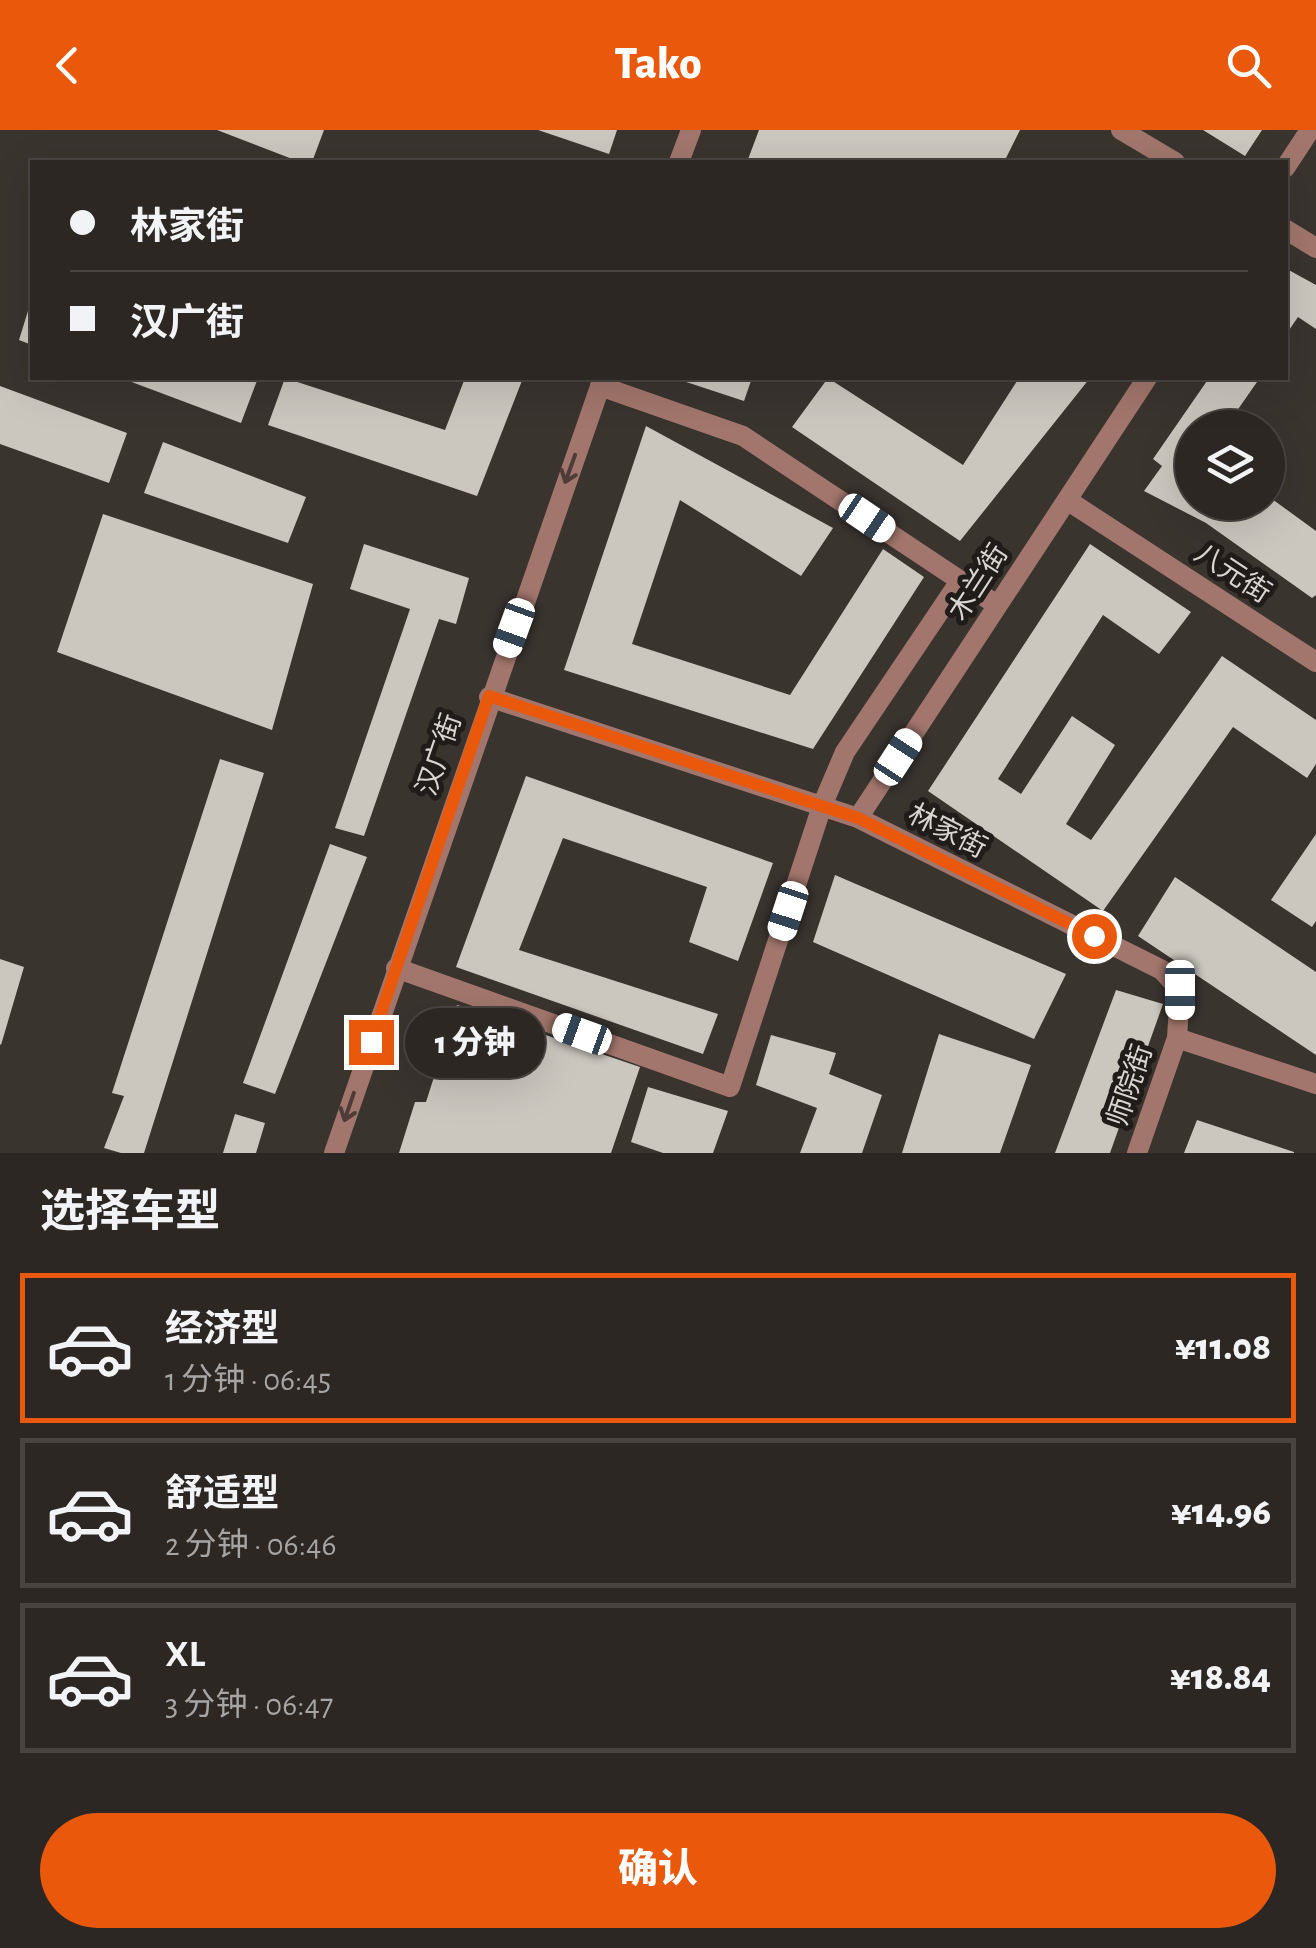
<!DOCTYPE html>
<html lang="zh">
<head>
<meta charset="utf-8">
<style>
	body { margin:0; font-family:"Alegreya Sans","Noto Sans SC",sans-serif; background:#342f2b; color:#f1f3f6; height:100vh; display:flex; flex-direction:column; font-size:38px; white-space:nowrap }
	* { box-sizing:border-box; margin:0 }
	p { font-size:32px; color:#a6a5a6 }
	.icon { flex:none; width:55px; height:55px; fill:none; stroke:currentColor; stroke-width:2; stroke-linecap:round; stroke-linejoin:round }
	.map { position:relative; height:1023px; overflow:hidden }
	.drawer { display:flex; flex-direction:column; background:#2c2723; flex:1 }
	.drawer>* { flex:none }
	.guide { position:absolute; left:30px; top:30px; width:1258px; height:220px; border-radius:0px; box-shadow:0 10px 40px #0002,0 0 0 2px #484441; display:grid; align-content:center; height:220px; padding:0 40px; background:#2c2723 }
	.controls { position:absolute; left:1175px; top:280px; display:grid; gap:20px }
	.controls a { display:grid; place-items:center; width:110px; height:110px; border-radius:50%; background:#2c2723; box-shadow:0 10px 40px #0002,0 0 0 2px #484441; font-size:50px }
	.end { position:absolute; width:45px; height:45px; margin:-22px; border:12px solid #ea580c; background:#fff; box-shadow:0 0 0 5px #fff }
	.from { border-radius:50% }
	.bubble { position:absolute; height:70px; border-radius:35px; background:#2c2723; box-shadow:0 10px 40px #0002,0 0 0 2px #484441; font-size:32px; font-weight:800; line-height:70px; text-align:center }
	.car { position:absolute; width:30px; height:60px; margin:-30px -15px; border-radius:12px; box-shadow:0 0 8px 2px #0007; background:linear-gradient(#fff 24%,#345 0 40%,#fff 0 76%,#345 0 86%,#fff 0) }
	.guide b { display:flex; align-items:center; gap:35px; height:95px; font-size:38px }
	.guide b+b { border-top:2px solid #484441 }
	.guide i { width:25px; height:25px; background:#f1f3f6 }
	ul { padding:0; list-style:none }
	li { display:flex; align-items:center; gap:30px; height:150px; margin:0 20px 15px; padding:0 20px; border:5px solid #484441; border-radius:0px }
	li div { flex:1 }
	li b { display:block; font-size:38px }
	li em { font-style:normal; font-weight:800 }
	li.current { border-color:#ea580c }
	li>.icon { width:90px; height:90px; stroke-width:1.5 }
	h2 { padding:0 40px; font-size:45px; line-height:120px }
	.button { display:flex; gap:20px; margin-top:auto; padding:20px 40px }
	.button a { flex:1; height:115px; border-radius:60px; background:#ea580c; color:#fff; font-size:40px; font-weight:800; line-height:115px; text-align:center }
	header { display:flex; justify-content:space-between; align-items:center; height:130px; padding:0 40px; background:#ea580c; color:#fff; font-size:45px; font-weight:800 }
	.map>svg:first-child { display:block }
	.building { fill:#cbc7bf }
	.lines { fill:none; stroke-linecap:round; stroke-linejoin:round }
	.minor { stroke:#a2766c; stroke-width:20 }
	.tertiary { stroke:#a2766c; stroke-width:20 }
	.oneway { stroke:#4d3c37 }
	.route { stroke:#ea580c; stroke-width:12 }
	.labels { text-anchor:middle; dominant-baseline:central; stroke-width:10; stroke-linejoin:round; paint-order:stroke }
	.street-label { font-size:28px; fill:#d9d5d2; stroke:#1f1c1a }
</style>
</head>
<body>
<header><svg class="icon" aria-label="back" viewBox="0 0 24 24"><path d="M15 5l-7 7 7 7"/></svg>Tako<svg class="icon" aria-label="search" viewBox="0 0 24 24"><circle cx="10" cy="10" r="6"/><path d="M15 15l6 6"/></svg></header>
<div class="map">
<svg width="1316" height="1023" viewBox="0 0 1316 1023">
	<rect width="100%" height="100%" fill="#3a342f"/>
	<!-- building -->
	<path class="building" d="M217,0H324L312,32H300Z
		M538,0H617L609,24Z
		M759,0H1020L1004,32H747Z
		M1203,0H1262L1245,26Z
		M1285,138L1316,155V199L1298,187L1285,206Z
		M32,168V215L19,210Z
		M121,248H258L241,293Z
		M285,248L445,300L465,248H523L477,366L268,295Z
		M674,248H752L744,271Z
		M828,248L963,335L1019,248H1090L960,411L792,297Z
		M1209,248H1250L1257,252L1225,298H1192V372H1268V366L1316,401V465L1312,468L1206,393L1144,361L1162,336L1153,329Z
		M0,256L127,303L109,353L0,314Z
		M646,296L833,398L801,446L680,370L632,514L790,565L883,419L924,447L813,619L564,540Z
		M163,312L306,367L288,413L144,363Z
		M103,384L313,454L272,600L57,522Z
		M364,414L469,448L456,494L439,489L364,706L335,698L410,479L350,459Z
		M1090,414L1191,482L1159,524L1103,485L998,649L1021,664L1072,586L1115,615L1066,694L1091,710L1222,526L1316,590V634L1307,648L1233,597L1103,781L928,661Z
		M220,629L264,643L144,1023H121L104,1018L124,966L112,963Z
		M526,646L773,733L738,831L689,812L707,757L563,708L519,820L718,884L703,924L456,837Z
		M1316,704V791L1312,797L1271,770Z
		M330,714L367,727L275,964L243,953Z
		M835,745L1066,844L1034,909L813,812Z
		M1175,747L1316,842V925L1138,806Z
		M0,829L24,837L1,915L0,914Z
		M1116,860L1163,874L1110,1023H1055Z
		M457,875L640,937L611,1023H399L415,972H426Z
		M939,904L1031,935L1000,1023H902Z
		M771,905L836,923L829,944L882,965L862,1023H800L817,978L756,955Z
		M648,957L728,981L713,1023H663L631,1012Z
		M235,984L265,993L256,1023H223Z
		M1197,990L1294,1022V1023H1184Z"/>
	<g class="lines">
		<!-- minor -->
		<path class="minor" d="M600,256L743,306L997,475
			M489,567L858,688L1162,840L1180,860L1177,908L1316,954
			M396,838L730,957L822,676L845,622L960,451
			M1137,1023L1177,908"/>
		<!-- tertiary -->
		<path class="tertiary" d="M1121,0L1175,32
			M679,32L691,0
			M1285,38L1310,0
			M1285,99L1316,118
			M1067,370L1316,532
			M858,688L1147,248
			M334,1023L603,248"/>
	</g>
	<!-- one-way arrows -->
	<defs><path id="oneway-shaft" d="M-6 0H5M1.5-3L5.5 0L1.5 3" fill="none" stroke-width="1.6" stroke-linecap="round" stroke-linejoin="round" transform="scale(2.5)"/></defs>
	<g class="oneway">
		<use href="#oneway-shaft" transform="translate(570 339) rotate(110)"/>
		<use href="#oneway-shaft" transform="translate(349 977) rotate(109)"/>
	</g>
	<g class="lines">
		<!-- route -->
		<path class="route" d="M371,912L489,566L858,688L1094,806"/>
	</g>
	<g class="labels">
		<!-- street labels -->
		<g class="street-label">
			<text transform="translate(1232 444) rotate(33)">八元街</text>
			<text transform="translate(979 453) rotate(-57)">木兰街</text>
			<text transform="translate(440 625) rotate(-71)">汉广街</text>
			<text transform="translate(947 702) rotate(27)">林家街</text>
			<text transform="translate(1131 956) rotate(-71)">师院街</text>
		</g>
	</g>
</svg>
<div class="controls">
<a><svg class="icon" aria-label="layers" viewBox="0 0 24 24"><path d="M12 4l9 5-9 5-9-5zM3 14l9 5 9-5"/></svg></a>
</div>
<i class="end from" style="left:1094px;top:806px"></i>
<i class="end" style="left:371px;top:912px"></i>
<div class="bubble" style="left:405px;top:878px;width:140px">1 分钟</div>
<i class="car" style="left:867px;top:388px;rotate:124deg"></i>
<i class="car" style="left:514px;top:498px;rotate:200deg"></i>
<i class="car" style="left:898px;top:627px;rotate:33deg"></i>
<i class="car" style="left:788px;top:781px;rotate:198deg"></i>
<i class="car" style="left:1180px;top:860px;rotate:180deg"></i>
<i class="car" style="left:582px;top:904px;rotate:290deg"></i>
<div class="guide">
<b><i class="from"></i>林家街</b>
<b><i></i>汉广街</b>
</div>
</div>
<section class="drawer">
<h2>选择车型</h2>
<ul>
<li class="current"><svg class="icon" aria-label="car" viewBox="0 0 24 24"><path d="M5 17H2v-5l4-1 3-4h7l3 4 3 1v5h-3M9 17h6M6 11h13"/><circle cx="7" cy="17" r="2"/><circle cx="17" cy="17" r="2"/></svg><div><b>经济型</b><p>1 分钟 · 06:45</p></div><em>¥11.08</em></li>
<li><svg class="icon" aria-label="car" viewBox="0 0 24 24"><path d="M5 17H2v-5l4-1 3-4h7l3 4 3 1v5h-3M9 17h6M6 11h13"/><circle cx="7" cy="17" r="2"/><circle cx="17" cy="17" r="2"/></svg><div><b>舒适型</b><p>2 分钟 · 06:46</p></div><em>¥14.96</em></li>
<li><svg class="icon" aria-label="car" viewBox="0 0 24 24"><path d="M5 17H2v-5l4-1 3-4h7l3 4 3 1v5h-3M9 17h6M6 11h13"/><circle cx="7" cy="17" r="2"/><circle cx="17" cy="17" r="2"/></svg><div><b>XL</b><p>3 分钟 · 06:47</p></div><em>¥18.84</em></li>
</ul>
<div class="button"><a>确认</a></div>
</section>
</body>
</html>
